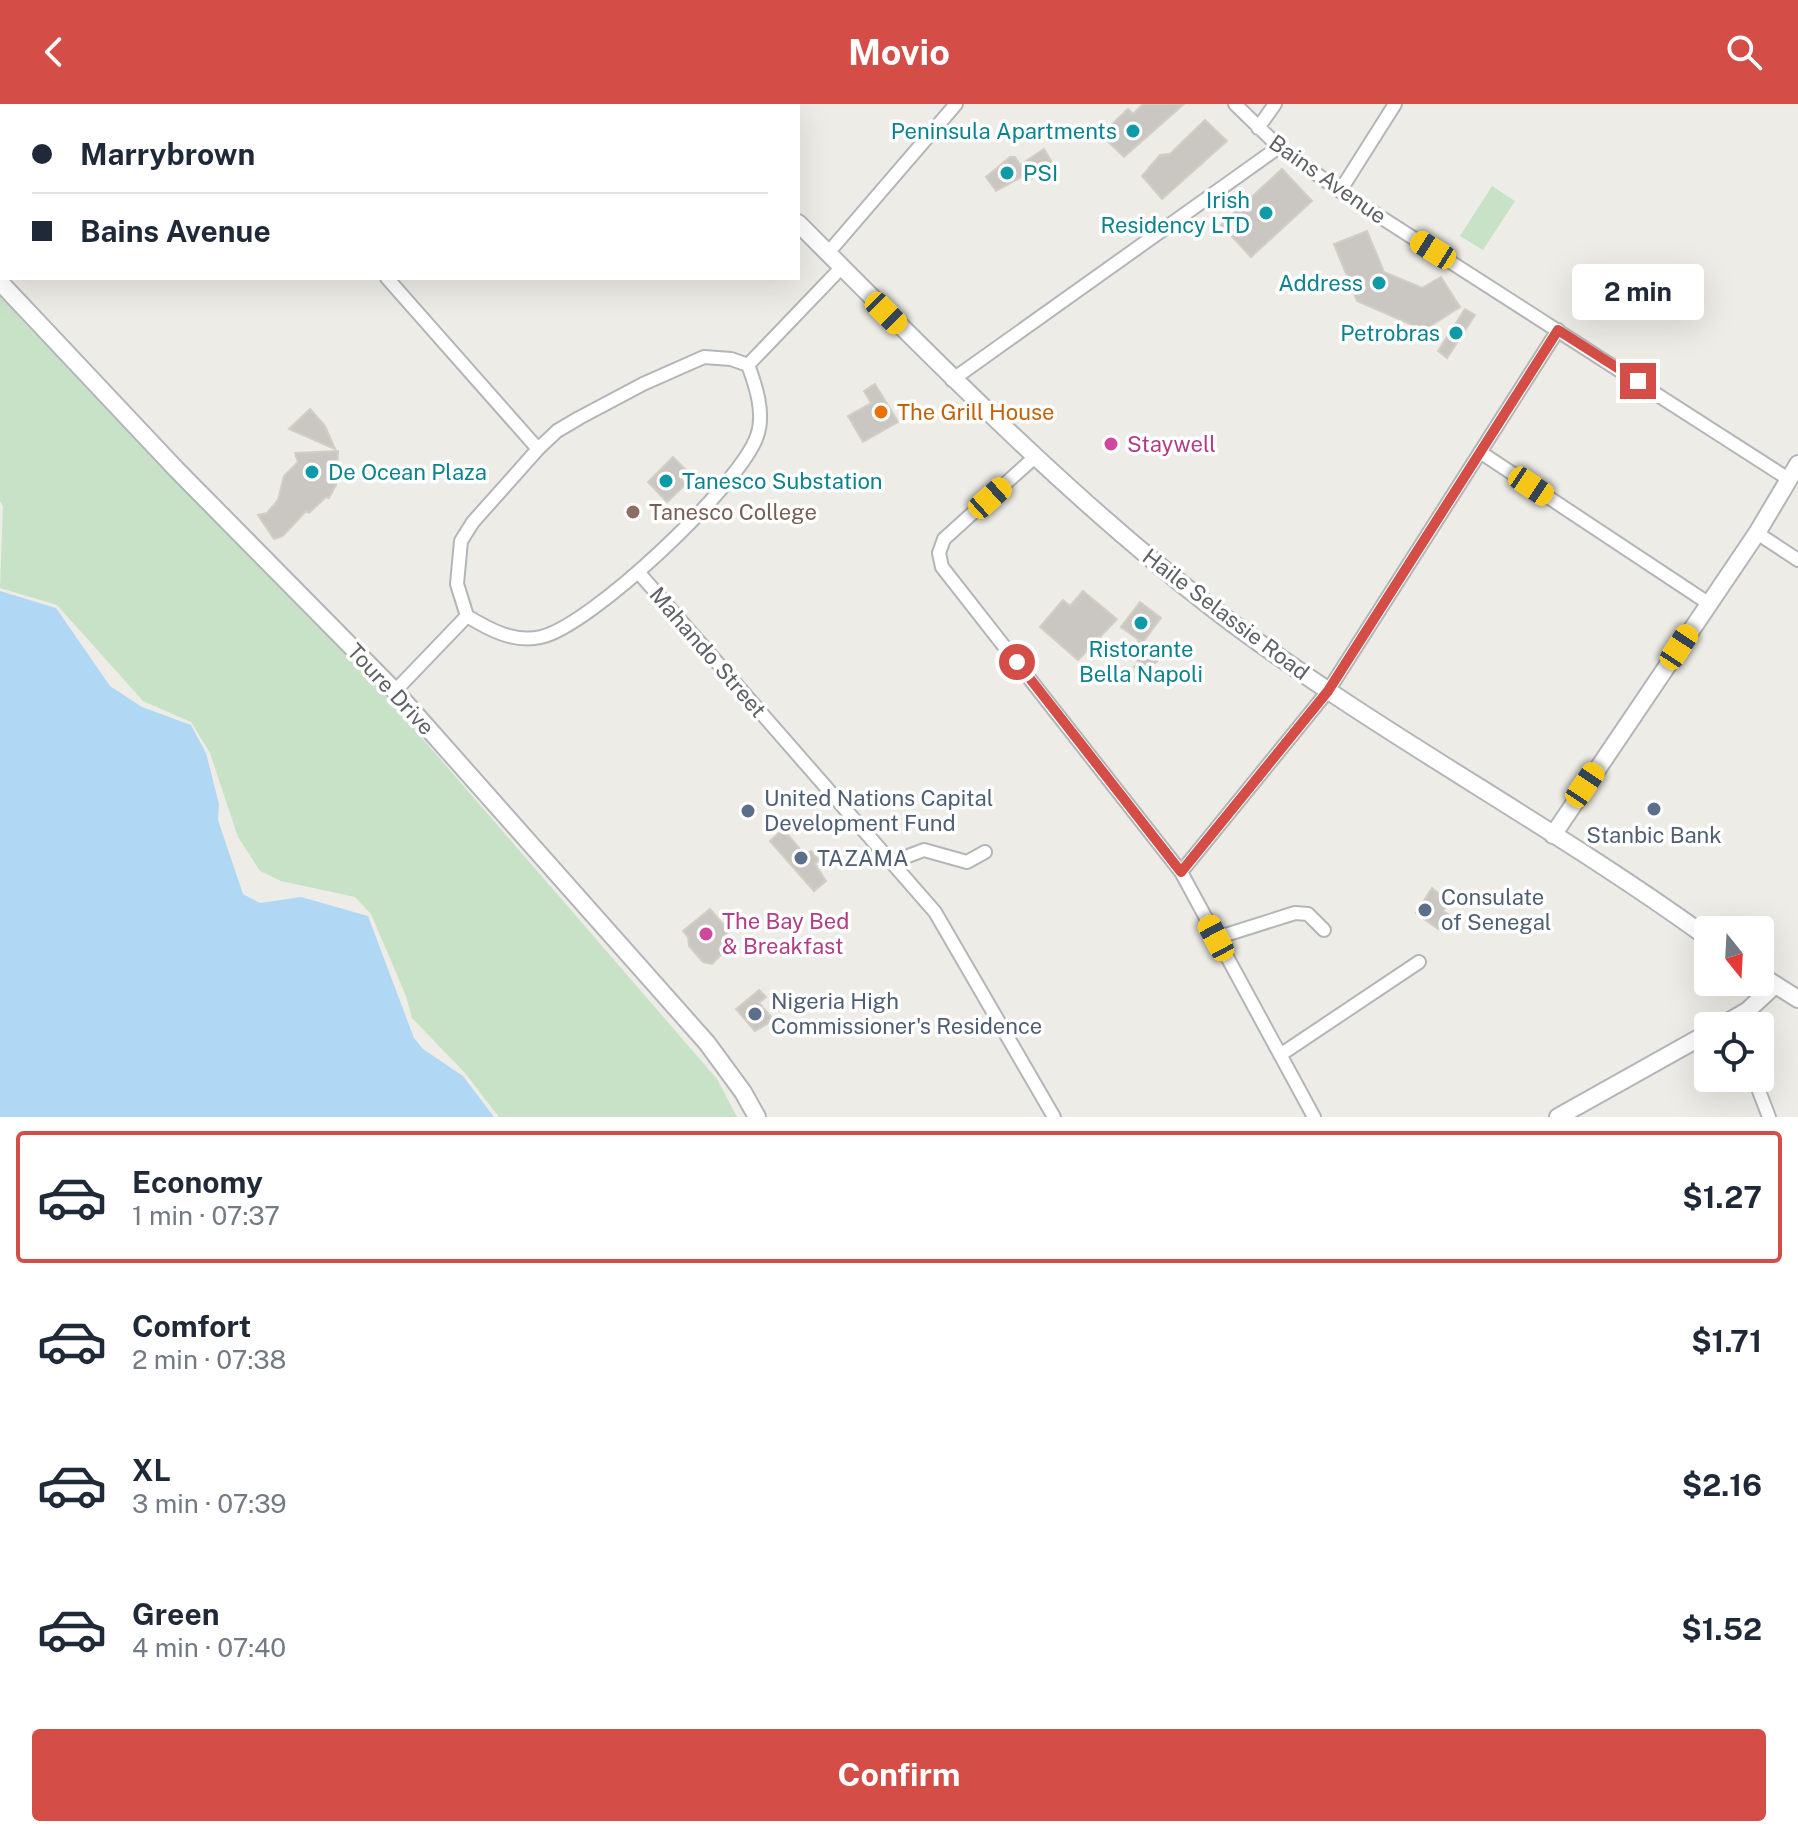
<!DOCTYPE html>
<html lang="en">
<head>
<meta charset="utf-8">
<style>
	body { margin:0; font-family:"Public Sans",sans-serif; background:#f2f2f3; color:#1f2937; height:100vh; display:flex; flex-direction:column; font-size:30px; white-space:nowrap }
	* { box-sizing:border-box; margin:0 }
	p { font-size:26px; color:#747a83 }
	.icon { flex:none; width:44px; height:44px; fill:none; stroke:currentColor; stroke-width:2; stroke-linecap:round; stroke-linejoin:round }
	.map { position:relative; height:1013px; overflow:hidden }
	.drawer { display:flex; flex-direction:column; background:#fff; flex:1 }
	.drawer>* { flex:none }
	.hud { position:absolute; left:0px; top:0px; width:800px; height:176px; box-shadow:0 8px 32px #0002; display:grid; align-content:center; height:176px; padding:0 32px; background:#fff }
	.needle { width:52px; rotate:162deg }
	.fabs { position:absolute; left:1694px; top:812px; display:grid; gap:16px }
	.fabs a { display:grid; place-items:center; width:80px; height:80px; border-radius:8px; background:#fff; box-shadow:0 8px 32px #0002; font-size:40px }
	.end { position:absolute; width:36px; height:36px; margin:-18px; border:10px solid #d44e47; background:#fff; box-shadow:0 0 0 4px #fff }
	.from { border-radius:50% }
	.bubble { position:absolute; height:56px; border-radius:8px; background:#fff; box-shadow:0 8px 32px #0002; font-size:26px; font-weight:700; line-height:56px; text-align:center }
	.car { position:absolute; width:24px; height:48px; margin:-24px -12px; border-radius:10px; box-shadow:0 0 6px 2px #0007; background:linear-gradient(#f5c518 24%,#345 0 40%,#f5c518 0 76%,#345 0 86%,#f5c518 0) }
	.hud b { display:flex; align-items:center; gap:28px; height:76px; font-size:30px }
	.hud b+b { border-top:2px solid #e0e1e3 }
	.hud i { width:20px; height:20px; background:#1f2937 }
	ul { padding:14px 0 0; list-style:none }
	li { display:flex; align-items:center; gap:24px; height:132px; margin:0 16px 12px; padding:0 16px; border:4px solid transparent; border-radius:8px }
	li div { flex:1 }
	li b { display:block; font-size:30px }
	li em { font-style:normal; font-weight:700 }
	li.on { border-color:#d44e47 }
	li>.icon { width:72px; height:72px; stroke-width:1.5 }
	.cta { display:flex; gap:16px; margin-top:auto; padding:16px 32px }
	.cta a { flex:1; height:92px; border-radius:8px; background:#d44e47; color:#fff; font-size:32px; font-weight:700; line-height:92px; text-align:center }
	header { display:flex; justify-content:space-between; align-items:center; height:104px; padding:0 32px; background:#d44e47; color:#fff; font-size:36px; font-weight:700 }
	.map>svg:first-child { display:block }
	.green { fill:#c7e2c6 }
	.water { fill:#b0d8f5 }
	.building { fill:#cac7c3; stroke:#d2cec5; stroke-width:2 }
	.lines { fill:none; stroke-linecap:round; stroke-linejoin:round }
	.street-casing { stroke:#b3b6b9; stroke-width:16 }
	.secondary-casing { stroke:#b2b5b9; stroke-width:20 }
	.street { stroke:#fff; stroke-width:12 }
	.secondary { stroke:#fff; stroke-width:16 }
	.route { stroke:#d44e47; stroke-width:10 }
	.culture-dot { fill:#0f9aa8; stroke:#fff; stroke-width:3 }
	.food-dot { fill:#e8710a; stroke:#fff; stroke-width:3 }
	.hotel-dot { fill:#d1479c; stroke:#fff; stroke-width:3 }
	.education-dot { fill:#8d6e63; stroke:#fff; stroke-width:3 }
	.service-dot { fill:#5c6f8a; stroke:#fff; stroke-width:3 }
	.labels { text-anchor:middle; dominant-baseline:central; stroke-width:7; stroke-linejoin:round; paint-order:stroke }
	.culture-label { font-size:22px; fill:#0d838f; stroke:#fff; text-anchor:end }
	.street-label { font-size:22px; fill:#5e6165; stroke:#fff }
	.food-label { font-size:22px; fill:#c56008; stroke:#fff; text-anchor:start }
	.hotel-label { font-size:22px; fill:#b23c85; stroke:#fff; text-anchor:start }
	.education-label { font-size:22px; fill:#785e54; stroke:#fff; text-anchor:start }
	.service-label { font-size:22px; fill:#4e5e75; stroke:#fff; text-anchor:start }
</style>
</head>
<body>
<header><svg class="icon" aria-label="back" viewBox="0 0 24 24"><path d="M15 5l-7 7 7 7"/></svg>Movio<svg class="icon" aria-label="search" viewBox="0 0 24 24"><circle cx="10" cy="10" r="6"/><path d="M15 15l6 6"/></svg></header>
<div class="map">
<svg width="1798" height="1013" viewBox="0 0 1798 1013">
	<rect width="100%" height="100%" fill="#eeece6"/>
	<!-- green -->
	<path class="green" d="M1492,82L1515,97L1483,146L1460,132Z
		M0,192L384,590L717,975L737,1013H499L465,969L412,914L406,892L371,810L355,793L281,777L260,767L238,733L210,649L191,618L143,597L57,501L0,484L3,402L0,397Z"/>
	<!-- water -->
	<path class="water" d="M0,487L56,504L110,582L142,603L191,621L206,649L219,700L218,716L243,790L260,799L301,793L368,812L414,934L423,945L463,972L494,1013H0Z"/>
	<!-- building -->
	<path class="building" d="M1143,0H1184L1124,53L1101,31L1128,5L1133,10Z
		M1205,16L1227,37L1162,95L1142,72L1160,51L1170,50Z
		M1044,45L1053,60L1031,75L1027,70L996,87L986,73L1010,53H1015L1020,61Z
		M1282,65L1312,97L1251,153L1221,121Z
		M1367,127L1384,168L1422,184L1441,173L1460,203L1424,226L1357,197L1334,140Z
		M1465,205L1475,211L1447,254L1438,247Z
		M875,280L898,318L863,338L848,312L871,299L864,287Z
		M310,305L325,322L335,345L289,325Z
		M338,347L336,381L329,394L326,393L309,409L306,407L283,432L274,435L258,411L267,409L278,396L284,372L298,358L295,349Z
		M673,353L688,368L681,375L686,380L667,398L648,378Z
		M1083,487L1117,515L1078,556L1040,523L1063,496L1070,502Z
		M1140,498L1161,514L1143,538L1160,554L1144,571L1134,563L1139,558L1129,549L1139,536L1121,523Z
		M783,725L805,751L811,747L819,756L815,760L826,777L814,787L770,737Z
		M1432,784L1449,798L1443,807L1448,810L1438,825L1416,809Z
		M710,805L729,827L722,834L725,838L718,845L722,850L712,860L703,858L689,842L688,833L683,827Z
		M759,886L766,893L759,899L774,916L755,927L736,905Z"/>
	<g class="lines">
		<defs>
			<path id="street" d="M236,0L238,2
				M1235,0L1279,43L1340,87L1790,376
				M1258,24L1275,0
				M1340,87L1395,0
				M828,149L956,0
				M387,174L538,345
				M704,253L731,255L748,261C756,282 765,310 757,332C741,380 591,522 541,533C514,539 490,526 467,512L457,480L461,437L473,418L538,345L557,327L579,314L643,280Z
				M748,261L841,164
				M952,276L1279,43
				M1480,348L1708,499
				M1036,352L944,435L939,449L942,463L1181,768L1314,1013
				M1757,429L1798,456
				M639,469L935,808L1054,1013
				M395,587L467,512
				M892,758L924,746L967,758L985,748
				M1181,768L1328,587L1558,226
				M1216,834L1295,809L1308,810L1324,826
				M1280,951L1419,858
				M1754,974L1769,1013"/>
			<path id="secondary" d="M683,0L685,2
				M798,119C935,256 1070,396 1224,513C1379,630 1551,720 1708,834
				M0,178L176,365L395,587L707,939L743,988L757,1013
				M1553,731L1757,429L1798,360
				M1760,871L1798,895
				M1721,922L1747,907L1775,881
				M1558,1013L1708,929"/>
		</defs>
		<!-- street casing -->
		<use href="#street" class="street-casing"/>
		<!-- secondary casing -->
		<use href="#secondary" class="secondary-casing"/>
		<!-- street -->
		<use href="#street" class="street"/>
		<!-- secondary -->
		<use href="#secondary" class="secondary"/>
	</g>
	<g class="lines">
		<!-- route -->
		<path class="route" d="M1017,558L1181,768L1328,587L1558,226L1638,277"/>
	</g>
	<!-- markers -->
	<g class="culture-dot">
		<circle cx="1133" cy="27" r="8"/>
		<circle cx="1007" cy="69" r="8"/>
		<circle cx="1266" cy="109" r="8"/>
		<circle cx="1379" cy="179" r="8"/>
		<circle cx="1456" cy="229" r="8"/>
		<circle cx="312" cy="368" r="8"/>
		<circle cx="666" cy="377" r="8"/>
		<circle cx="1141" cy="519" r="8"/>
	</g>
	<circle class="food-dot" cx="881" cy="308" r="8"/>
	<g class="hotel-dot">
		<circle cx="1111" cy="340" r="8"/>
		<circle cx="706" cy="830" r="8"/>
	</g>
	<circle class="education-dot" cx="633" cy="408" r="8"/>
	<g class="service-dot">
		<circle cx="1654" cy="705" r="8"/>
		<circle cx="748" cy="707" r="8"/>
		<circle cx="801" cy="754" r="8"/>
		<circle cx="1425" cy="806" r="8"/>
		<circle cx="755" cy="910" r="8"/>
	</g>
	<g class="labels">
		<!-- culture labels -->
		<g class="culture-label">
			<text x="1117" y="27">Peninsula Apartments</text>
			<text x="1023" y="69" text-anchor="start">PSI</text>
			<text x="1250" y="96">Irish<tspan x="1250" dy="25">Residency LTD</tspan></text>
			<text x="1363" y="179">Address</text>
			<text x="1440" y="229">Petrobras</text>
			<text x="328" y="368" text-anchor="start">De Ocean Plaza</text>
			<text x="682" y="377" text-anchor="start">Tanesco Substation</text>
			<text x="1141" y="545" text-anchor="middle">Ristorante<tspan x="1141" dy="25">Bella Napoli</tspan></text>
		</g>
		<!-- street labels -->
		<g class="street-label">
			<text transform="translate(1328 75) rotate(35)">Bains Avenue</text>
			<text transform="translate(1226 510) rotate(37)">Haile Selassie Road</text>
			<text transform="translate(708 548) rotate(49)">Mahando Street</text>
			<text transform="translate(391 585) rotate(47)">Toure Drive</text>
		</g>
		<!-- food labels -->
		<g class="food-label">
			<text x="897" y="308">The Grill House</text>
		</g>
		<!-- hotel labels -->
		<g class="hotel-label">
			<text x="1127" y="340">Staywell</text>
			<text x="722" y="817">The Bay Bed<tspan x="722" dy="25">&amp; Breakfast</tspan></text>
		</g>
		<!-- education labels -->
		<g class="education-label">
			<text x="649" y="408">Tanesco College</text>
		</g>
		<!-- service labels -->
		<g class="service-label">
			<text x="764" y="694">United Nations Capital<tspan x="764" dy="25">Development Fund</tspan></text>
			<text x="1654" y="731" text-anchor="middle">Stanbic Bank</text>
			<text x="817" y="754">TAZAMA</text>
			<text x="1441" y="793">Consulate<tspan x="1441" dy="25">of Senegal</tspan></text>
			<text x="771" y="897">Nigeria High<tspan x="771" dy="25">Commissioner's Residence</tspan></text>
		</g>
	</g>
</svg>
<div class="fabs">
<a><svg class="needle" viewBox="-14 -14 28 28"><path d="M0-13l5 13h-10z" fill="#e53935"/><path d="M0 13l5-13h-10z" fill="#747a83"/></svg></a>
<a><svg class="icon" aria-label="locate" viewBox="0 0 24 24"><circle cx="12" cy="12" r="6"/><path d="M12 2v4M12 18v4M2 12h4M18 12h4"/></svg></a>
</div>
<i class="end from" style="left:1017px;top:558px"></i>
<i class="end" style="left:1638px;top:277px"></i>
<div class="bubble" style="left:1572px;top:160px;width:132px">2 min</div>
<i class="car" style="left:1433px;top:146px;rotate:302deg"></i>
<i class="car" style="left:886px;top:209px;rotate:135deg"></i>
<i class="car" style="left:1531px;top:382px;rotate:124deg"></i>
<i class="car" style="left:990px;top:394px;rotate:48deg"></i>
<i class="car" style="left:1679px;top:543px;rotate:33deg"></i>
<i class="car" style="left:1585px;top:681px;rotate:34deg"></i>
<i class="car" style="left:1216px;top:834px;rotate:332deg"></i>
<div class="hud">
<b><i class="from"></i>Marrybrown</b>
<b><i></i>Bains Avenue</b>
</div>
</div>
<section class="drawer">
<ul>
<li class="on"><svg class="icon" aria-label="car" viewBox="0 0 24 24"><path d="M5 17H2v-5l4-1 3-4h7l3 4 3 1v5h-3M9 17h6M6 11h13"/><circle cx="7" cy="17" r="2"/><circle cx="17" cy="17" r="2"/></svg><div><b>Economy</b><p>1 min · 07:37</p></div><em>$1.27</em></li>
<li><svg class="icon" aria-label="car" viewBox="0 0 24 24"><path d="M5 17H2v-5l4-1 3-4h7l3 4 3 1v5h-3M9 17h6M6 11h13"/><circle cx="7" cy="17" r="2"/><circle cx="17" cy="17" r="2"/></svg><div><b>Comfort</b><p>2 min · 07:38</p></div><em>$1.71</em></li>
<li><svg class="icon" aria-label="car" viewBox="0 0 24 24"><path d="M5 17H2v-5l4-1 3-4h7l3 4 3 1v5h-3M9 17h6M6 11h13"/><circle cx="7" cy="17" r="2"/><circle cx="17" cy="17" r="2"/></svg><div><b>XL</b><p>3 min · 07:39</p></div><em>$2.16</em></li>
<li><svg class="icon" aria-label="car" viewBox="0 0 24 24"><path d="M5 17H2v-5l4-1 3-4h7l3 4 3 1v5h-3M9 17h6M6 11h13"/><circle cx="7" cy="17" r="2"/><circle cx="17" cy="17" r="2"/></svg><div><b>Green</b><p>4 min · 07:40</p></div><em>$1.52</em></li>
</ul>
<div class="cta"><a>Confirm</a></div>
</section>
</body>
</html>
